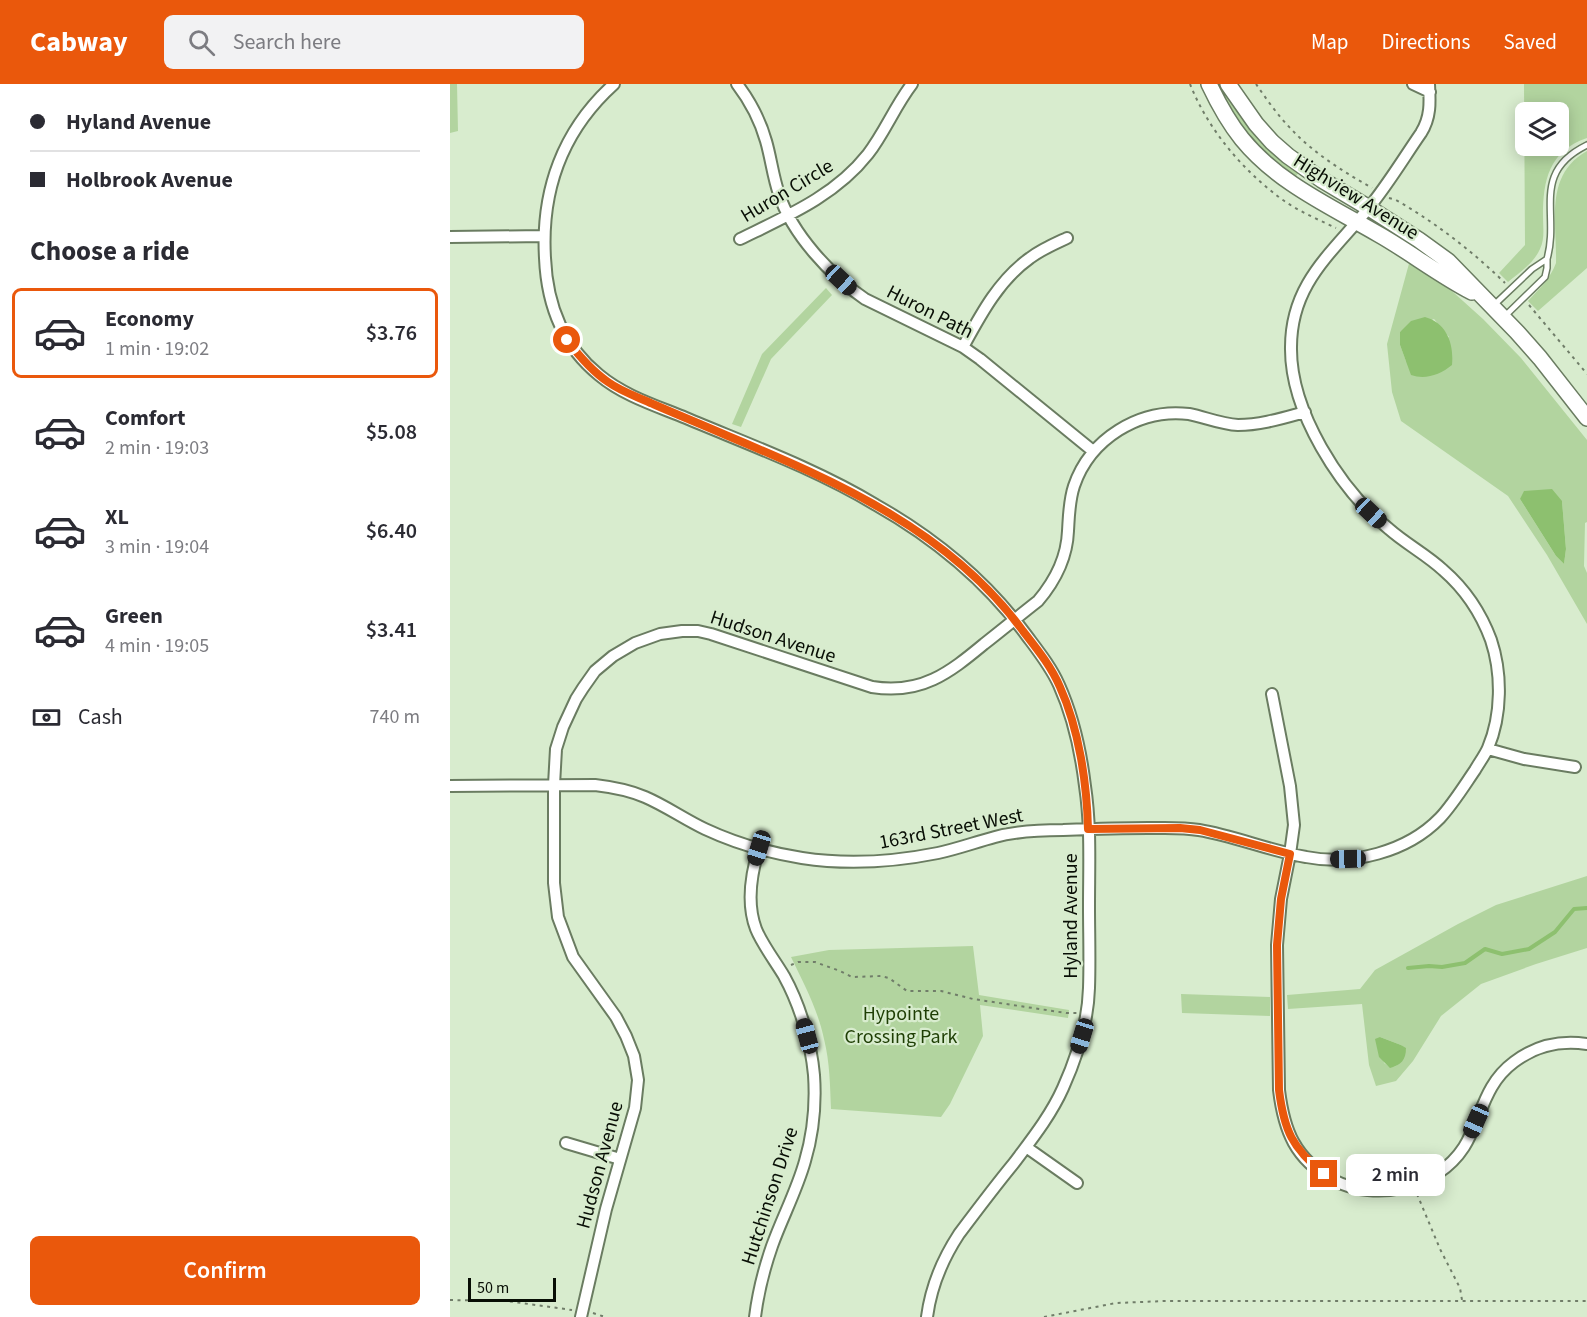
<!DOCTYPE html>
<html lang="en">
<head>
<meta charset="utf-8">
<style>
	body { margin:0; font-family:"Source Sans 3",sans-serif; background:#f2f2f3; color:#2b2b33; height:100vh; display:flex; flex-direction:column; font-size:22px; white-space:nowrap }
	* { box-sizing:border-box; margin:0 }
	p { font-size:20px; color:#7c7c81 }
	.icon { flex:none; width:33px; height:33px; fill:none; stroke:currentColor; stroke-width:2; stroke-linecap:round; stroke-linejoin:round }
	.map { position:relative; flex:1; overflow:hidden }
	.sheet { display:flex; flex-direction:column; background:#fff; width:450px }
	.sheet>* { flex:none }
	.top-card { display:grid; align-content:center; height:132px; padding:0 30px; background:#fff }
	.fabs { position:absolute; left:1065px; top:18px; display:grid; gap:12px }
	.fabs a { display:grid; place-items:center; width:54px; height:54px; border-radius:9px; background:#fff; box-shadow:0 3px 15px #0003; font-size:30px }
	.scale { position:absolute; left:18px; bottom:15px; width:88px; box-sizing:border-box; padding-left:6px; border:3px solid #080e05; border-top:0; font-size:16px; line-height:21px; white-space:nowrap; color:#080e05; -webkit-text-stroke:4px #d8ecce; paint-order:stroke }
	.end { position:absolute; width:27px; height:27px; margin:-14px; border:8px solid #ea580c; background:#fff; box-shadow:0 0 0 3px #fff }
	.from { border-radius:50% }
	.bubble { position:absolute; height:42px; border-radius:9px; background:#fff; box-shadow:0 3px 15px #0003; font-size:20px; font-weight:600; line-height:42px; text-align:center }
	.car { position:absolute; width:18px; height:36px; margin:-18px -9px; border-radius:8px; box-shadow:0 0 4px 2px #0007; background:linear-gradient(#222 24%,#8ab4d8 0 40%,#222 0 76%,#8ab4d8 0 86%,#222 0) }
	.top-card b { display:flex; align-items:center; gap:21px; height:57px; font-size:22px }
	.top-card b+b { border-top:2px solid #e1e1e2 }
	.top-card i { width:15px; height:15px; background:#2b2b33 }
	ul { padding:0; list-style:none }
	li { display:flex; align-items:center; gap:18px; height:90px; margin:0 12px 9px; padding:0 18px; border:3px solid transparent; border-radius:9px }
	li div { flex:1 }
	li b { display:block; font-size:22px }
	li em { font-style:normal; font-weight:600 }
	li.on { border-color:#ea580c }
	li>.icon { width:54px; height:54px; stroke-width:1.5 }
	h2 { padding:0 30px; font-size:27px; line-height:72px }
	.pay { display:flex; align-items:center; gap:15px; height:66px; padding:0 30px; font-size:22px }
	.pay p { margin-inline-start:auto }
	.action { display:flex; gap:12px; margin-top:auto; padding:12px 30px }
	.action a { flex:1; height:69px; border-radius:9px; background:#ea580c; color:#fff; font-size:24px; font-weight:600; line-height:69px; text-align:center }
	header { display:flex; align-items:center; gap:36px; box-sizing:border-box; height:84px; padding:0 30px; background:#ea580c; color:#fff }
	header strong { font-size:28px }
	nav { display:flex; gap:33px; margin-inline-start:auto; font-size:21px }
	.search { width:420px; height:54px; background:#f2f2f3; display:flex; align-items:center; gap:15px; box-sizing:border-box; padding:0 21px; border-radius:9px; color:#7c7c81; font-size:22px }
	main { display:flex; flex:1; min-height:0 }
	.map>svg:first-child { display:block }
	.green { fill:#b2d49f; fill-rule:evenodd }
	.water { fill:#8dc06f }
	.lines { fill:none; stroke-linecap:round; stroke-linejoin:round }
	.stream { stroke:#8dc06f; stroke-width:4 }
	.lane-casing { stroke:#6a7c61; stroke-width:8 }
	.street-casing { stroke:#6a7c61; stroke-width:14 }
	.secondary-casing { stroke:#6a7c61; stroke-width:18 }
	.path { stroke:#707d69; stroke-width:2; stroke-dasharray:3 4.5; stroke-linecap:butt }
	.lane { stroke:#fff; stroke-width:5 }
	.street { stroke:#fff; stroke-width:10 }
	.secondary { stroke:#fff; stroke-width:15 }
	.route { stroke:#ea580c; stroke-width:8 }
	.labels { text-anchor:middle; dominant-baseline:central; stroke-width:4.5; stroke-linejoin:round; paint-order:stroke }
	.street-label { font-size:20px; fill:#080e05; stroke:#d8ecce }
	.park-label { font-size:20px; fill:#1e3e04; stroke:#d8ecce }
</style>
</head>
<body>
<header>
<strong>Cabway</strong>
<div class="search"><svg class="icon" aria-label="search" viewBox="0 0 24 24"><circle cx="10" cy="10" r="6"/><path d="M15 15l6 6"/></svg>Search here</div>
<nav><a>Map</a><a>Directions</a><a>Saved</a></nav>
</header>
<main>
<section class="sheet">
<div class="top-card">
<b><i class="from"></i>Hyland Avenue</b>
<b><i></i>Holbrook Avenue</b>
</div>
<h2>Choose a ride</h2>
<ul>
<li class="on"><svg class="icon" aria-label="car" viewBox="0 0 24 24"><path d="M5 17H2v-5l4-1 3-4h7l3 4 3 1v5h-3M9 17h6M6 11h13"/><circle cx="7" cy="17" r="2"/><circle cx="17" cy="17" r="2"/></svg><div><b>Economy</b><p>1 min · 19:02</p></div><em>$3.76</em></li>
<li><svg class="icon" aria-label="car" viewBox="0 0 24 24"><path d="M5 17H2v-5l4-1 3-4h7l3 4 3 1v5h-3M9 17h6M6 11h13"/><circle cx="7" cy="17" r="2"/><circle cx="17" cy="17" r="2"/></svg><div><b>Comfort</b><p>2 min · 19:03</p></div><em>$5.08</em></li>
<li><svg class="icon" aria-label="car" viewBox="0 0 24 24"><path d="M5 17H2v-5l4-1 3-4h7l3 4 3 1v5h-3M9 17h6M6 11h13"/><circle cx="7" cy="17" r="2"/><circle cx="17" cy="17" r="2"/></svg><div><b>XL</b><p>3 min · 19:04</p></div><em>$6.40</em></li>
<li><svg class="icon" aria-label="car" viewBox="0 0 24 24"><path d="M5 17H2v-5l4-1 3-4h7l3 4 3 1v5h-3M9 17h6M6 11h13"/><circle cx="7" cy="17" r="2"/><circle cx="17" cy="17" r="2"/></svg><div><b>Green</b><p>4 min · 19:05</p></div><em>$3.41</em></li>
</ul>
<div class="pay"><svg class="icon" aria-label="cash" viewBox="0 0 24 24"><path d="M3 7h18v10H3z"/><circle cx="12" cy="12" r="2"/></svg>Cash<p>740 m</p></div>
<div class="action"><a>Confirm</a></div>
</section>
<div class="map">
<svg width="1137" height="1233" viewBox="0 0 1137 1233">
	<rect width="100%" height="100%" fill="#d8ecce"/>
	<!-- green -->
	<path class="green" d="M0,0H7L8,47L0,49Z
		M765,0H772L849,88L844,95L815,70L782,31Z
		M1074,0H1137V54C1099,67 1093,96 1093,132C1093,143 1095,155 1090,165C1084,179 1070,188 1058,198L1049,189L1075,161ZM1076,28H1108V62H1076Z
		M1137,67V184L1088,227L1078,217C1090,204 1100,195 1106,179C1107,138 1094,91 1137,67Z
		M960,176L1003,208L1033,235L1071,274L1137,356V438L1135,439L1134,482L1137,489V540L1097,471L1058,412L951,337L942,308L937,260ZM984,235L999,253L956,277L950,261V248ZM1070,415L1112,417L1116,465L1114,480L1106,472Z
		M376,204L382,211L321,275L291,343L282,340L312,270Z
		M1137,792V864L1086,880L1031,900L991,932L963,977L946,997L926,1002L919,981L912,920L838,925L837,911L910,905L925,886L1008,840L1046,821ZM930,953L951,961L956,965L946,982L940,983L934,979Z
		M523,862L529,911L619,926L618,934L530,921L533,952L500,1020L491,1033L381,1025C380,1002 380,979 374,955C368,926 354,900 341,873L379,866Z
		M731,910L820,913V932L732,929Z"/>
	<!-- water -->
	<path class="water" d="M975,233C997,239 1004,260 1002,281C990,291 975,296 961,291L950,261V248L961,237Z
		M1102,405L1112,417L1116,465L1114,480L1106,472L1070,415L1074,407Z
		M930,953L951,961L956,964C956,976 951,981 940,984L929,973L925,955Z"/>
	<g class="lines">
		<!-- stream -->
		<path class="stream" d="M958,884L979,882L992,883L1015,879L1035,865L1052,870L1079,865L1105,848L1124,825L1137,824"/>
		<defs>
			<path id="lane" d="M1097,175C1110,129 1080,89 1137,61
				M1043,222L1082,185L1097,175V184L1095,193L1054,233"/>
			<path id="street" d="M164,0C113,46 91,106 95,174C97,221 112,261 149,291C174,312 207,322 236,334C300,361 366,385 426,421C486,455 536,496 577,552C589,568 601,583 609,601C623,632 631,669 635,702C641,742 639,782 639,822C639,849 640,876 639,904C638,938 627,973 613,1004C601,1031 582,1055 564,1079C545,1102 527,1126 509,1150C492,1176 481,1202 477,1233
				M287,0C300,17 310,36 316,57C321,74 323,93 329,110C342,150 381,192 415,215L513,263L530,275L643,367
				M963,0L980,8
				M0,153L94,152
				M290,155C337,132 385,112 418,70C435,48 445,22 462,0
				M513,263C531,230 549,196 580,174C592,165 604,160 617,154
				M822,610L840,702L844,741L840,770L831,815L827,861L829,1006C834,1047 845,1075 883,1096C926,1118 987,1105 1014,1063C1032,1034 1033,1001 1064,978C1085,962 1110,956 1137,960
				M1038,665L1074,675L1125,683
				M0,702L145,701C162,703 179,706 195,713C216,722 234,735 255,745C285,759 320,769 352,774C398,781 443,778 488,769C507,765 526,758 545,753C567,747 590,746 613,746C641,745 669,744 698,744C715,744 732,743 749,746C785,752 820,767 856,773C902,782 957,768 990,734C1003,720 1014,702 1025,686C1029,679 1035,671 1038,664C1052,631 1052,589 1041,556C1031,529 1015,505 993,486C977,471 956,460 939,445C890,406 840,327 841,263C841,200 881,170 917,126C937,102 953,75 971,49C981,33 980,18 979,0
				M116,1059L170,1075
				M576,1063L627,1099
				M131,1233L156,1125L185,1024L188,996L184,972L176,952L166,933L123,873L108,833L104,799V701L106,665L113,643L126,615L133,604L145,587L163,572L185,559L210,550L232,547H248L261,550L422,603C471,611 499,589 534,560C552,546 570,531 588,517C605,497 617,473 618,447C619,431 619,417 624,402C640,355 689,324 739,330C755,333 770,340 788,341C811,341 833,334 855,328
				M305,1233C308,1209 314,1185 322,1162C332,1134 347,1106 355,1077C363,1050 366,1020 364,991C361,958 350,921 334,892C325,877 312,860 306,845C296,819 301,790 309,764"/>
			<path id="secondary" d="M759,0C768,19 779,39 792,55C828,99 880,122 928,150C960,168 989,191 1022,208
				M778,0L806,40L822,58L838,72L872,96L919,124L969,156L998,177L1067,248L1090,274L1137,334"/>
		</defs>
		<!-- lane casing -->
		<use href="#lane" class="lane-casing"/>
		<!-- street casing -->
		<use href="#street" class="street-casing"/>
		<!-- secondary casing -->
		<use href="#secondary" class="secondary-casing"/>
		<!-- path -->
		<path class="path" d="M740,0C757,43 789,82 825,110C843,125 865,134 886,144
			M806,0C817,16 829,33 843,47C865,70 894,88 922,104
			M939,114L946,116C986,139 1022,167 1055,199
			M1079,221L1137,290
			M341,881L348,878H365L390,887L402,893L431,892L439,894L457,907H491L523,915L616,929H627
			M967,1110L990,1165L1010,1204L1012,1216
			M0,1216L57,1217L122,1226
			M143,1229L155,1233
			M594,1233L666,1219L715,1217H1137"/>
		<!-- lane -->
		<use href="#lane" class="lane"/>
		<!-- street -->
		<use href="#street" class="street"/>
		<!-- secondary -->
		<use href="#secondary" class="secondary"/>
	</g>
	<g class="lines">
		<!-- route -->
		<path class="route" d="M117,256C129,272 142,287 158,298C172,308 188,313 203,320C228,331 253,341 278,352C388,398 501,448 573,547C587,565 601,582 610,603C629,645 637,700 638,745L730,744L750,746L840,770L831,815L827,861L829,1006C834,1046 842,1064 874,1090"/>
	</g>
	<g class="labels">
		<!-- street labels -->
		<g class="street-label">
			<text transform="translate(337 107) rotate(-31)">Huron Circle</text>
			<text transform="translate(906 113) rotate(32)">Highview Avenue</text>
			<text transform="translate(480 228) rotate(27)">Huron Path</text>
			<text transform="translate(323 553) rotate(18)">Hudson Avenue</text>
			<text transform="translate(501 745) rotate(-11)">163rd Street West</text>
			<text transform="translate(621 832) rotate(-90)">Hyland Avenue</text>
			<text transform="translate(150 1081) rotate(-75)">Hudson Avenue</text>
			<text transform="translate(320 1112) rotate(-72)">Hutchinson Drive</text>
		</g>
		<!-- park labels -->
		<g class="park-label">
			<text x="451" y="930">Hypointe<tspan x="451" dy="23">Crossing Park</tspan></text>
		</g>
	</g>
</svg>
<div class="fabs">
<a><svg class="icon" aria-label="layers" viewBox="0 0 24 24"><path d="M12 4l9 5-9 5-9-5zM3 14l9 5 9-5"/></svg></a>
</div>
<div class="scale">50 m</div>
<i class="end from" style="left:117px;top:256px"></i>
<i class="end" style="left:874px;top:1090px"></i>
<div class="bubble" style="left:896px;top:1070px;width:99px">2 min</div>
<i class="car" style="left:391px;top:196px;rotate:133deg"></i>
<i class="car" style="left:921px;top:429px;rotate:133deg"></i>
<i class="car" style="left:309px;top:764px;rotate:197deg"></i>
<i class="car" style="left:898px;top:775px;rotate:269deg"></i>
<i class="car" style="left:357px;top:952px;rotate:345deg"></i>
<i class="car" style="left:632px;top:952px;rotate:197deg"></i>
<i class="car" style="left:1026px;top:1037px;rotate:204deg"></i>
</div>
</main>
</body>
</html>
